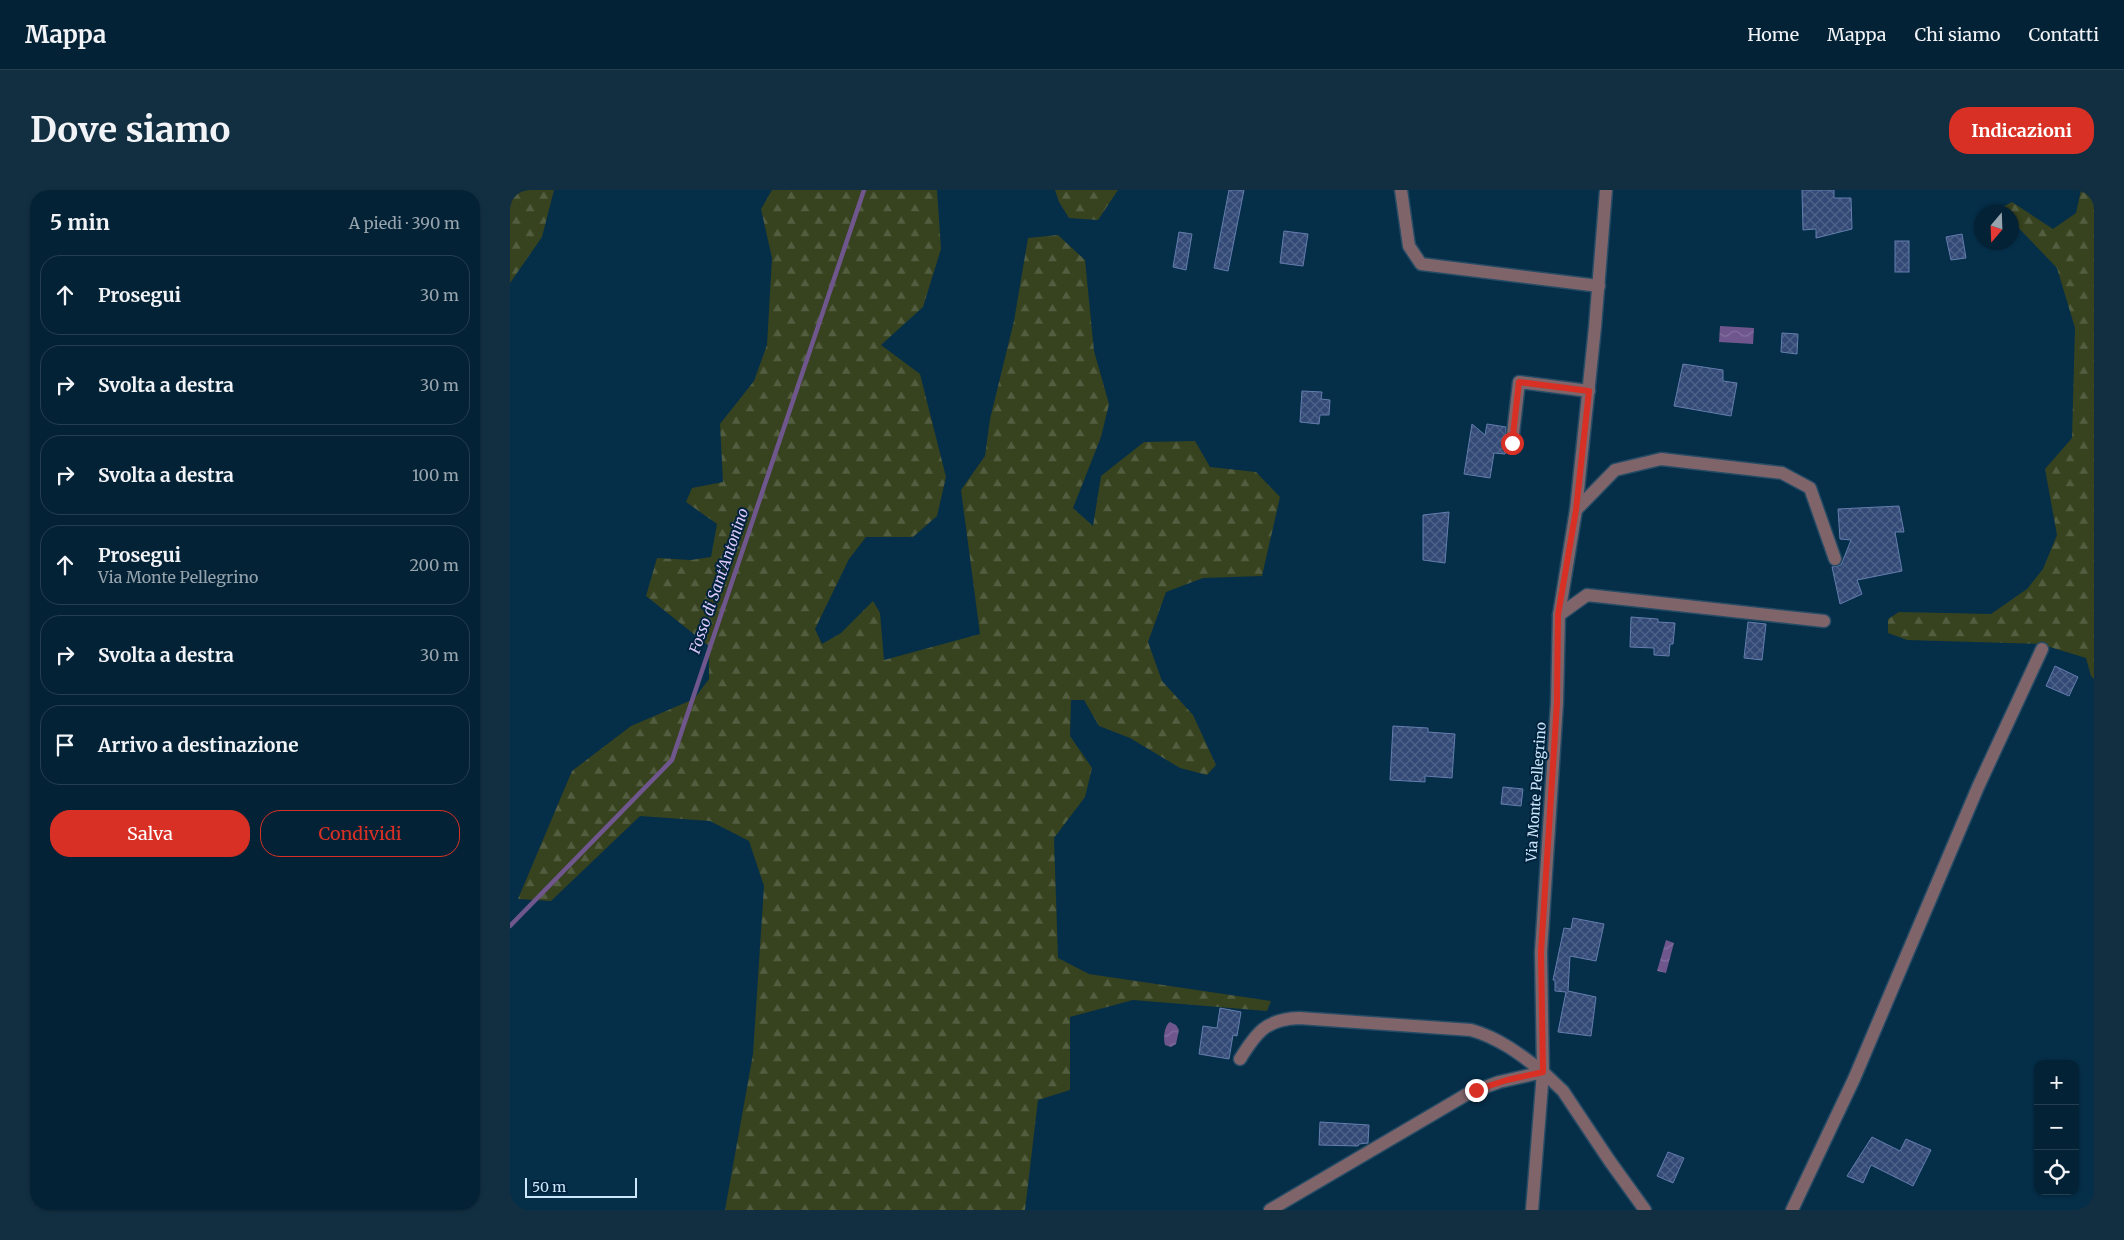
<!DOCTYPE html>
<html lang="it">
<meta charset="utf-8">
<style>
:root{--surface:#042236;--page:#122f42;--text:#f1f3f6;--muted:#97a4ad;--line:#253f51;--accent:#d93025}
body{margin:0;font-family:Merriweather,serif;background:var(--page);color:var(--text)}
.controls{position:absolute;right:15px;bottom:15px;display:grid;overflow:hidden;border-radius:10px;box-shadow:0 1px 4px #0004}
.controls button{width:45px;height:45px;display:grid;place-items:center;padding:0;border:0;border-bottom:1px solid var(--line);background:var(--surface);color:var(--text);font:25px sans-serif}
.compass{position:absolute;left:1464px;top:15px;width:45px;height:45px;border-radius:50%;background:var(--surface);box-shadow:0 1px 4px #0004;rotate:199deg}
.scale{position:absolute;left:15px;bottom:12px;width:112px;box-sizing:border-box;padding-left:5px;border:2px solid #cce6fc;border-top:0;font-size:14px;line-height:18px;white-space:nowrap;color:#cce6fc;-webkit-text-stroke:4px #00233d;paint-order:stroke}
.stop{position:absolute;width:15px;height:15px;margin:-11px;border:4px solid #d93025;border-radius:50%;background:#fff}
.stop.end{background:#d93025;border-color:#fff;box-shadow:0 1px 5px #0008}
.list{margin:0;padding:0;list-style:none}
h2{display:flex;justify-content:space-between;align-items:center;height:65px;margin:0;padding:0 20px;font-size:21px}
h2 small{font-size:16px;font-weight:400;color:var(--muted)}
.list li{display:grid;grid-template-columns:32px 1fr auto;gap:15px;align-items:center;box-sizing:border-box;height:80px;margin:0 10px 10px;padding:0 10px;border:1px solid var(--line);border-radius:20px}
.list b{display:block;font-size:19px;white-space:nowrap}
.list p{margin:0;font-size:16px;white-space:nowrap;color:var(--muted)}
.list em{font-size:16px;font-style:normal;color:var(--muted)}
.actions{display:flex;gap:10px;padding:15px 20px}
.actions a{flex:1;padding:11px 0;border:1px solid var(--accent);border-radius:20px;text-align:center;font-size:18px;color:var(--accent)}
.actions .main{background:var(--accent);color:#fff}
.icon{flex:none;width:28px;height:28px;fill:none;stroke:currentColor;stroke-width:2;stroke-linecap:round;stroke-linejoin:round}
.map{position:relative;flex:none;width:1584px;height:1020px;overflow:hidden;border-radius:20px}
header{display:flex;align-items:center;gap:30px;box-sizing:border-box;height:70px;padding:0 25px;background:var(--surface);border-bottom:1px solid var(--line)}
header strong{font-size:24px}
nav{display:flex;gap:28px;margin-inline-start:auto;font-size:18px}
.intro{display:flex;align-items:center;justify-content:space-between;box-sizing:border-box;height:120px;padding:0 30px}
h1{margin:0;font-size:35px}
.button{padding:12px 22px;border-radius:20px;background:var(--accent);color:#fff;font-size:18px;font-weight:700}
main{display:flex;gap:30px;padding:0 30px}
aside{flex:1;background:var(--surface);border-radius:20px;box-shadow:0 1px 4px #0004}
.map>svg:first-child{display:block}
.forest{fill:url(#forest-firs)}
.water{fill:url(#water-waves)}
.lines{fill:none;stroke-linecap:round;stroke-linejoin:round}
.stream{stroke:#6f578e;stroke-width:4.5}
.building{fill:url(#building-cross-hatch);stroke:#647dae}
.minor-casing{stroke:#254b65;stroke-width:15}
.minor{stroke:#7f646a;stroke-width:12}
.route{stroke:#d93025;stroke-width:6}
.labels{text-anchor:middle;stroke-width:4;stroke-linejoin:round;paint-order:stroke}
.street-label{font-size:14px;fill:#cce6fc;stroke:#00233d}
.water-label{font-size:15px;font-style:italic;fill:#ddc9fb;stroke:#00233d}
</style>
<header>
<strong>Mappa</strong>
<nav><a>Home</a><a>Mappa</a><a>Chi siamo</a><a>Contatti</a></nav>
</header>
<div class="intro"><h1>Dove siamo</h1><a class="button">Indicazioni</a></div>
<main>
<aside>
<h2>5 min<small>A piedi · 390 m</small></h2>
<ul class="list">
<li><svg class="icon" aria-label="ahead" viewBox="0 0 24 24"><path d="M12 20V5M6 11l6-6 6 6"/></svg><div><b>Prosegui</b></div><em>30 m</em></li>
<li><svg class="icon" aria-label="right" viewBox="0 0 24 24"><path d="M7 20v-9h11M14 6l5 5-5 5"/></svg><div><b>Svolta a destra</b></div><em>30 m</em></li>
<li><svg class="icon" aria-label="right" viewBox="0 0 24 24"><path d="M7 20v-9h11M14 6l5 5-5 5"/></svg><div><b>Svolta a destra</b></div><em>100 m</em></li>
<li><svg class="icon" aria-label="ahead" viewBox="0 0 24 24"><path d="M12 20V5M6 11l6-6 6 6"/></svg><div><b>Prosegui</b><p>Via Monte Pellegrino</p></div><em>200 m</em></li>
<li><svg class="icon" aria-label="right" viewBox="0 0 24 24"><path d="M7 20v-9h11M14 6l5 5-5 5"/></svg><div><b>Svolta a destra</b></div><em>30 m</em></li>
<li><svg class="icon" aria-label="arrive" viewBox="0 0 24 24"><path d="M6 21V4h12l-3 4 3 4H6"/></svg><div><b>Arrivo a destinazione</b></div></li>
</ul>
<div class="actions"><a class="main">Salva</a><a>Condividi</a></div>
</aside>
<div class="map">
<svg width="1584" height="1020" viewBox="0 0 1584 1020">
<defs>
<pattern id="forest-firs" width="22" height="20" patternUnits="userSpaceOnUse" patternTransform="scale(1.25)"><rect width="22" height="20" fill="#37421e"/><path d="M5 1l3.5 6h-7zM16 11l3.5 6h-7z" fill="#535d40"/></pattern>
<pattern id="water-waves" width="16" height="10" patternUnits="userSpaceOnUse" patternTransform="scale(1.25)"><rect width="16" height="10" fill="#6f578e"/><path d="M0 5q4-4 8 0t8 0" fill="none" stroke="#826f9f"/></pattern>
<pattern id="building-cross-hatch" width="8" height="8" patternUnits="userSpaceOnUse" patternTransform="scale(1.25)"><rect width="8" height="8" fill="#334a76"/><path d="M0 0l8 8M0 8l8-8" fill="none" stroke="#4f648a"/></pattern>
</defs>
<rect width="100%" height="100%" fill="#052e48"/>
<!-- forest -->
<g class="forest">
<polygon points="0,0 44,0 32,47 0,93"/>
<polygon points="262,0 427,0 431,59 413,117 371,155 410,184 436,287 427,326 403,347 356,347 339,369 305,439 312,454 331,443 363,411 370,423 374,470 470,444 451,300 475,266 480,229 504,131 518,48 548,45 575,70 584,161 599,214 591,247 563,318 583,336 591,286 634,252 685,251 700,277 746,282 770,307 752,386 693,388 656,402 638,452 652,491 683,525 706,575 697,585 670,578 620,548 589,536 574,510 561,510 560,546 582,578 575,607 544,648 548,768 579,784 761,811 757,821 623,810 560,827 560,900 528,910 515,1020 215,1020 243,864 254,696 239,651 200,631 130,626 41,711 8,709 62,581 121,536 184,509 199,489 199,456 136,406 147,368 181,370 201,367 207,334 176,312 182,298 213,292 210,234 244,191 257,155 262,68 251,19"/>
<polygon points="545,0 608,0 588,30 559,28 549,12"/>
<polygon points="1571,0 1584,0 1584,489 1581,486 1576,468 1530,454 1397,450 1378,443 1378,429 1389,422 1481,424 1517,399 1533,379 1547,345 1535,279 1562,248 1565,138 1547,78 1502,31 1502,22 1495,22 1491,18 1502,12 1543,39 1566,23"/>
</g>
<!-- water -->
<g class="water">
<polygon points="1210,136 1244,138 1243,154 1209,152"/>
<polygon points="1156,750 1164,753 1156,783 1147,781"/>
<path d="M 660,832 L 666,835 L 669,840 L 666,854 L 661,857 L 655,855 C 653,848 654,836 660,832 Z"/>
</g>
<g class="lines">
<!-- stream -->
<polyline class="stream" points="0,736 162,570 354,0"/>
</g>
<!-- building -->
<g class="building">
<polygon points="719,0 734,0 718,81 704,78"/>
<polygon points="1292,0 1324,0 1324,8 1341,8 1342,39 1306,48 1306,39 1293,40"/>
<polygon points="774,41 798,44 793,76 770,73"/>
<polygon points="669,42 682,44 676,80 663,77"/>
<polygon points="1452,44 1456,68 1441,70 1436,47"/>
<rect x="1385" y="51" width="14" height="31"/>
<polygon points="1272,143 1288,144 1287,164 1271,162"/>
<polygon points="1173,174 1213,180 1213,191 1227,193 1221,226 1164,216"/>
<polygon points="792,201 812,202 811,209 820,210 819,225 810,225 809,234 790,232"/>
<polygon points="962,234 975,245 977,234 996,237 995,264 984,263 980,288 954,284"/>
<polygon points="1389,316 1394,342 1385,342 1392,381 1347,390 1352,404 1330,414 1322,377 1331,375 1341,350 1330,349 1328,319"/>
<polygon points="939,322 935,373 913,370 913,325"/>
<polygon points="1121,427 1148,429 1148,432 1165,433 1163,454 1160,454 1159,466 1144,465 1144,458 1120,457"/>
<polygon points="1238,432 1256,434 1252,470 1234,468"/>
<polygon points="1545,476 1568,487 1559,506 1536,496"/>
<polygon points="883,536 918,538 918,542 945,544 942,588 915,586 915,592 880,590"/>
<polygon points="993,597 1013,599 1011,616 991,614"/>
<polygon points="1063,728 1094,734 1086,771 1060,766 1058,801 1086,807 1081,846 1048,842 1056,802 1045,801 1045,790 1043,790 1054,738 1061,739"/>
<polygon points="710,818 731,822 727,846 723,845 719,869 689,864 693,836 707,838"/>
<polygon points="810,932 859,935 858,953 849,954 848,956 809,955"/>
<polygon points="1362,947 1390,961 1396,949 1421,960 1403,996 1361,975 1353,993 1337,986"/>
<polygon points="1158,962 1174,968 1163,993 1147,986"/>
</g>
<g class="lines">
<!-- minor casing -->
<g class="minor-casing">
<g id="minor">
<polyline points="891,0 899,56 911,74 1089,96"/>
<polyline points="1002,253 1009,192 1079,201"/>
<polyline points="1066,320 1105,280 1151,269 1272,283 1300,298 1325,369"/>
<polyline points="1049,425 1066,320 1085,137 1096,0"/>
<path d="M 730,869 C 746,843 756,829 789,828 L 961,840 C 989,848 1010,864 1033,882"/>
<polyline points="760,1020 959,903 989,892 1033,882"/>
<polyline points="1022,1020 1033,882"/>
<polyline points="1135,1020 1099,970 1053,901 1033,882 1031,762 1047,513 1049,425 1077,405 1314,431"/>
<polyline points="1282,1020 1344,889 1468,597 1532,459"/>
</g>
</g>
<!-- minor -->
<use href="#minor" class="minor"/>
</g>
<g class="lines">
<!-- route -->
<polyline class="route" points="966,900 997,890 1033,882 1031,762 1047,513 1048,425 1066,320 1079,201 1009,192 1002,253"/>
</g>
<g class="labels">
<!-- street labels -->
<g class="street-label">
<text transform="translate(1026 602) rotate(-86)" y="5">Via Monte Pellegrino</text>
</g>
<!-- water labels -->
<g class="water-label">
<text transform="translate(209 391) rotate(-71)" y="5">Fosso di Sant'Antonino</text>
</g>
</g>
</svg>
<div class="controls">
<button>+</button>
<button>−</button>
<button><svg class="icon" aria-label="locate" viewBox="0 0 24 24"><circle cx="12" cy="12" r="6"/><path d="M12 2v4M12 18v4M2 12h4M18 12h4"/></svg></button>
</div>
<svg class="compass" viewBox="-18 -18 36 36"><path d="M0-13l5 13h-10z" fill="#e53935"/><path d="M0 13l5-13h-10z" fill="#97a4ad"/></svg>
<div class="scale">50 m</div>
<div class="stop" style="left:1002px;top:253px"></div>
<div class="stop end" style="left:966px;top:900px"></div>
</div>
</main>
